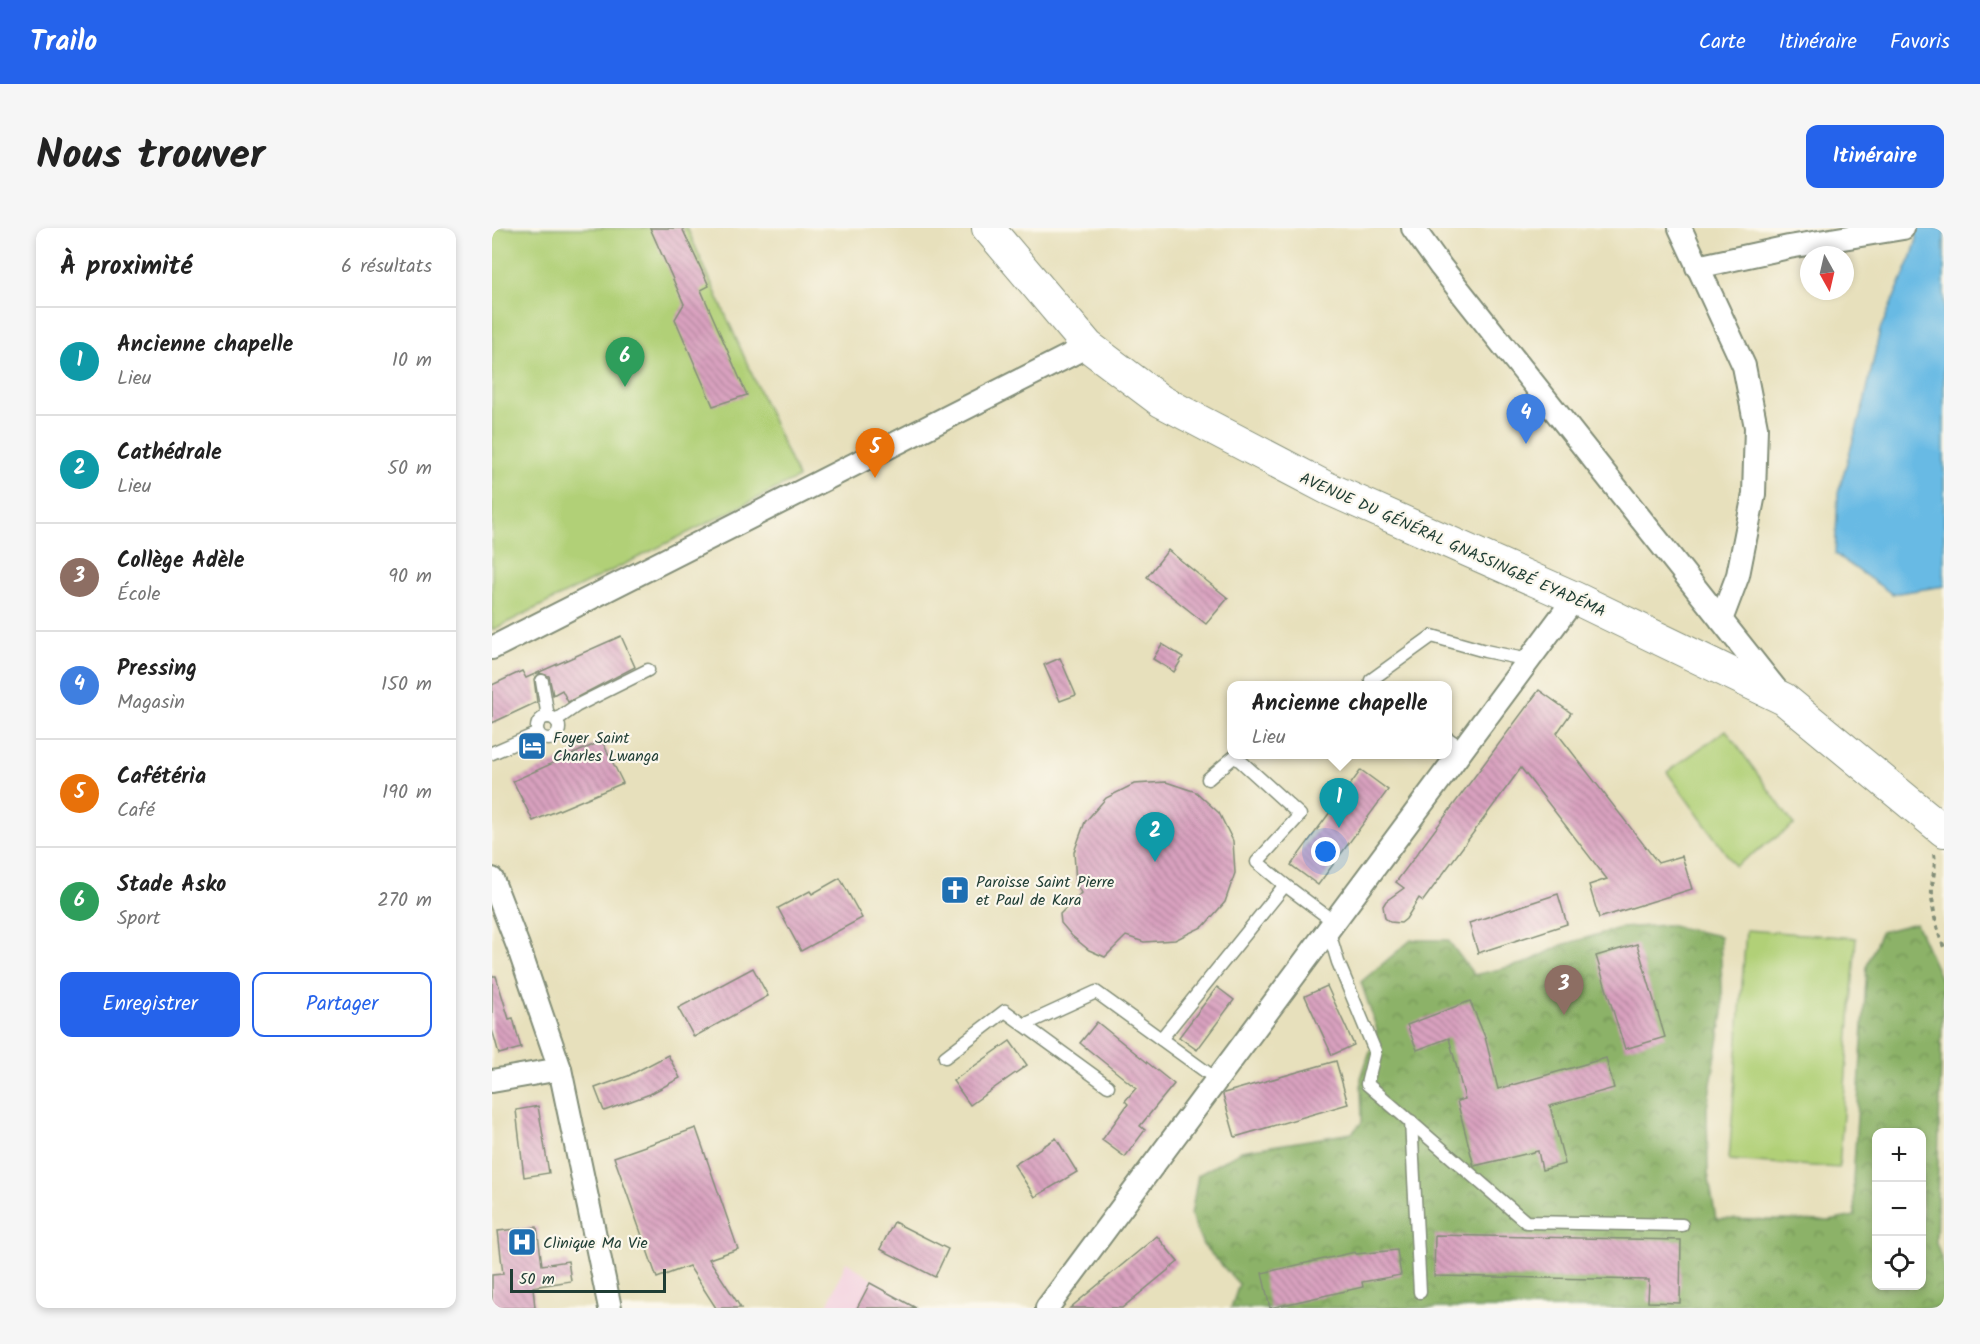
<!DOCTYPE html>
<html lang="fr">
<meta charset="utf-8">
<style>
:root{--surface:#fff;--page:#f6f6f6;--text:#222;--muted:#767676;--line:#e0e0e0;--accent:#2563eb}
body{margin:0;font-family:Kalam,sans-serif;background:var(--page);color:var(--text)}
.controls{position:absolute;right:18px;bottom:18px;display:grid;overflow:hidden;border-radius:12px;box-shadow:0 3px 9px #0003}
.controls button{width:54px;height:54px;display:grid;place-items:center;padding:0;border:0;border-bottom:2px solid var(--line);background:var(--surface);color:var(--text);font:30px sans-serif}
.compass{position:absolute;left:1308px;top:18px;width:54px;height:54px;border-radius:50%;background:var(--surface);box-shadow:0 3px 9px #0003;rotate:172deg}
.scale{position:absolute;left:18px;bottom:15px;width:156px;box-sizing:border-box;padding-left:6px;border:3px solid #1f3d34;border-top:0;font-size:16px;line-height:21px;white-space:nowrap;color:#1f3d34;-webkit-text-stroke:4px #fbf7ec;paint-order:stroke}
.you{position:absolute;left:834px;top:624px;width:21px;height:21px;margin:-15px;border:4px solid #fff;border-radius:50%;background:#1a73e8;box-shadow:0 0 0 9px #1a73e833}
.badge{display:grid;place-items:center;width:39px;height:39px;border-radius:50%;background:var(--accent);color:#fff;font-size:20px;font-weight:700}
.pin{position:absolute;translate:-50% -50px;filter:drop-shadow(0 2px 3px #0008)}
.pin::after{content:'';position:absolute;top:32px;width:21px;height:18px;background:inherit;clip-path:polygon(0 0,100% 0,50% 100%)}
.popup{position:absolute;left:735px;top:453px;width:225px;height:78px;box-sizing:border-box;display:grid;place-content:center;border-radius:12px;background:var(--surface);filter:drop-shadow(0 2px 4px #0005);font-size:20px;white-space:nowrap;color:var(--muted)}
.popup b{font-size:22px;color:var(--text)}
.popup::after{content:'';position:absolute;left:50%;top:100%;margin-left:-12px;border:12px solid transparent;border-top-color:var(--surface)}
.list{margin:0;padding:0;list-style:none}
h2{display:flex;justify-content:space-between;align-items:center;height:78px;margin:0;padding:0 24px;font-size:26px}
h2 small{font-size:20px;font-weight:400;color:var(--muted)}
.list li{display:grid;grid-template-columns:39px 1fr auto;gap:18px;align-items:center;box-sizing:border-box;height:108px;padding:0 24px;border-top:2px solid var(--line)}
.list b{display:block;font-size:22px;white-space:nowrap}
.list p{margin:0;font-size:20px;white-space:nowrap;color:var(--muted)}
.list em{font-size:20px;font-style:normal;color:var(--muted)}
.actions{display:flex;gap:12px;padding:18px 24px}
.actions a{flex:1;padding:14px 0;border:2px solid var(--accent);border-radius:12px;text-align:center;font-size:21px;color:var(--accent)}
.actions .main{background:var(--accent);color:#fff}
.icon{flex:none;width:33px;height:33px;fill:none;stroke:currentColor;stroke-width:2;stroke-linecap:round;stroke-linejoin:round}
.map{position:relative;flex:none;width:1452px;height:1080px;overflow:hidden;border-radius:12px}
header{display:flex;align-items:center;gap:36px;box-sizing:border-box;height:84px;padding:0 30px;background:var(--accent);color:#fff}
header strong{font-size:28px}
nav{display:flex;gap:33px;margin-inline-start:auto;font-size:21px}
.intro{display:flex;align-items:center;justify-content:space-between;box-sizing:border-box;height:144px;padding:0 36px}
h1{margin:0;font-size:42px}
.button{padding:15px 27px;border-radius:12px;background:var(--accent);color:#fff;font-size:21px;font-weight:700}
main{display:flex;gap:36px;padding:0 36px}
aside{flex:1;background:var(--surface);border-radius:12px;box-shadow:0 3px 9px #0003}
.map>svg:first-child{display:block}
.built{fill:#f3cfdf}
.forest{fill:url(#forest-crowns);stroke:#56784e;stroke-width:1.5;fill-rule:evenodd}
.pitch{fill:#b1d077;stroke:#688656;stroke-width:1.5}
.water{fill:#68bae4;stroke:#447c8c;stroke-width:1.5}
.building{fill:url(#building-back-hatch)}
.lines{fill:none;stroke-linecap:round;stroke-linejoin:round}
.service-casing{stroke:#838e78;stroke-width:15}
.minor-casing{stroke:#838e78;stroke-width:26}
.secondary-casing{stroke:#838e78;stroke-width:34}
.path{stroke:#838e78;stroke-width:4;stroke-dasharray:4.5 4.5;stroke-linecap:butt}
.service{stroke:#fff;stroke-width:12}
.minor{stroke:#fff;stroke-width:22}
.secondary{stroke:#fff;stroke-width:32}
.labels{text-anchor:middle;stroke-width:4.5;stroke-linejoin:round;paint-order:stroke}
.street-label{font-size:16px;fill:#1f3d34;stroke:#fbf7ec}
.poi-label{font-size:16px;fill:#1f3d34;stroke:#fbf7ec;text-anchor:start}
</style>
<header>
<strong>Trailo</strong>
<nav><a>Carte</a><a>Itinéraire</a><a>Favoris</a></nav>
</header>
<div class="intro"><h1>Nous trouver</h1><a class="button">Itinéraire</a></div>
<main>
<aside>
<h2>À proximité<small>6 résultats</small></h2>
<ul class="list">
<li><span class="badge" style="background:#0f9aa8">1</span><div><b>Ancienne chapelle</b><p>Lieu</p></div><em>10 m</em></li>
<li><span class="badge" style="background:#0f9aa8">2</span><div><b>Cathédrale</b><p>Lieu</p></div><em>50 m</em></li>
<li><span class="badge" style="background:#8d6e63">3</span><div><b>Collège Adèle</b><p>École</p></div><em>90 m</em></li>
<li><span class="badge" style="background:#3f7fe0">4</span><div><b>Pressing</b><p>Magasin</p></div><em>150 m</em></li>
<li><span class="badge" style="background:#e8710a">5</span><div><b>Cafétéria</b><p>Café</p></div><em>190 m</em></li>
<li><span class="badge" style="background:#2e9e5b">6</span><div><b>Stade Asko</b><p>Sport</p></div><em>270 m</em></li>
</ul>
<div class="actions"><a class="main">Enregistrer</a><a>Partager</a></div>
</aside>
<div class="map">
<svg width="1452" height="1080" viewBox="0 0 1452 1080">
<defs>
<pattern id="forest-crowns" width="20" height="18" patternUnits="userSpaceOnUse" patternTransform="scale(1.5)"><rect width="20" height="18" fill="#8cb268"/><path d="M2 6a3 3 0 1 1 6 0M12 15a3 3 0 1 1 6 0" fill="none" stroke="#729256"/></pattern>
<pattern id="building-back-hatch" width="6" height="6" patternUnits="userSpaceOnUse" patternTransform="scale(1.5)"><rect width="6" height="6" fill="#d9a1bf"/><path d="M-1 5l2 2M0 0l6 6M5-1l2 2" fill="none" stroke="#af849c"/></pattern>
</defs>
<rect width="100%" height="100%" fill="#fbf7ec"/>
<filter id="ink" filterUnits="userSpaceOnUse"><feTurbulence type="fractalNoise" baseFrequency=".0167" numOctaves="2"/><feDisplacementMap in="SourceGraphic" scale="12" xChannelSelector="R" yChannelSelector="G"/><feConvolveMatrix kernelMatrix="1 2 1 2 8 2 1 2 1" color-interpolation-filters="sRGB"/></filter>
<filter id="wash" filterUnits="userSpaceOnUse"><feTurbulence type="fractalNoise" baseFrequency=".008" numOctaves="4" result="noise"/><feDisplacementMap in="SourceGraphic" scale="24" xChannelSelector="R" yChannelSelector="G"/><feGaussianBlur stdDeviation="1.35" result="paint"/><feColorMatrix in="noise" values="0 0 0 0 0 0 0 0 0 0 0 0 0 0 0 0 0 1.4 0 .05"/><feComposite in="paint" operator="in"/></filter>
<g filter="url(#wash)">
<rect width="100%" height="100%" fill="#e7e0bc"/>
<!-- built -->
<polygon class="built" points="354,1034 429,1080 334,1080"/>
<!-- forest -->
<path class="forest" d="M 1424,695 L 1451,756 L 1444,1014 L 1452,1040 L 1452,1080 L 739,1080 L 747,1056 L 711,1017 L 699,987 L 706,947 L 749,923 L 860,905 L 870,894 L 869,850 L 885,802 L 869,754 L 919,712 L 956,712 L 982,747 L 1034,735 L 1070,717 L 1128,700 L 1175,697 L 1228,708 L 1231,785 L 1215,880 L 1216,945 L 1224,991 L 1337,993 L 1363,988 L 1361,952 L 1375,737 L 1389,704 ZM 1384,904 L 1430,904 L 1430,1058 L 1384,1058 Z"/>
<!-- pitch -->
<g class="pitch">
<polygon points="0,0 195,0 306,250 0,402"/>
<polygon points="1234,502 1302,597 1243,638 1175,544"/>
<polygon points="1254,702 1364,710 1347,940 1237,932"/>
</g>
<!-- water -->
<polygon class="water" points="1423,0 1452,0 1452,358 1400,366 1343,326 1346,265 1373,171 1388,102 1420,28 1425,11"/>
<g id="blocks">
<!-- building -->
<g class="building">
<polygon points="158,0 190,0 217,58 209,62 255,167 221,178 183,91 192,76"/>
<polygon points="676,322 736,370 714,396 655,349"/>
<polygon points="129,408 143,439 76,474 70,462 61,467 57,448 48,445 42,451 45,474 0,495 0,457 30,443 34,450"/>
<polygon points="670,416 691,429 682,444 661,431"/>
<polygon points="568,430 584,467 568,473 552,437"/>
<polygon points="1047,462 1079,485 1065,505 1166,635 1190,628 1200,661 1107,690 1097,657 1115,651 1029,540 931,673 927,670 914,691 909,695 898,694 893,690 891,678 894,673 912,660 904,654"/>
<polygon points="110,513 131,555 41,593 21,553"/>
<polygon points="869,542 896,562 826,657 799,637"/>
<polygon points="674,554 704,564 727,585 741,613 743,645 733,674 712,698 683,712 652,714 634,708 613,729 597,722 580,708 569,695 568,686 589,665 584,655 582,624 593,594 614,570 642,556"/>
<polygon points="348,650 370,690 309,723 286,680 318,663 320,666"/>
<polygon points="1066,666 1075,696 986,725 977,695"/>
<polygon points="1145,716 1173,809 1133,821 1104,728"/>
<polygon points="261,740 276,768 202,809 186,780"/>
<polygon points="0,748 4,748 17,791 21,790 29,820 7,826 0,801"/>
<polygon points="835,758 862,817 840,827 813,768"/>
<polygon points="725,759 742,772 705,822 687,809"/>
<polygon points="978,773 993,809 1006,861 1114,830 1122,860 1058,878 1073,936 1050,942 1046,923 982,938 965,873 973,871 957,810 925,822 915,797"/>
<polygon points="605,794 682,856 648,898 653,902 633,929 610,912 636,876 633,873 644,860 588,815"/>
<polygon points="518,813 535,837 478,877 461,853"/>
<polygon points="176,827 188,850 158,866 112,883 103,860 136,848"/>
<polygon points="844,833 856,876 743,909 731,867 732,865"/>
<polygon points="46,878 57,945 32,949 24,882"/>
<polygon points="204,900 246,1021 217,1031 249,1080 224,1080 197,1038 165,1050 122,929"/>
<polygon points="564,910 585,944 543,969 522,937"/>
<polygon points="402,994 456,1021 443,1049 388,1021"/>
<polygon points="45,999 50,1037 76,1033 79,1053 41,1059 43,1080 0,1080 0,1047 11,1046 6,1003"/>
<polygon points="943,1007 1189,1012 1188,1075 1156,1074 1157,1052 942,1048"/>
<polygon points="665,1008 686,1034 630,1080 578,1080"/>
<polygon points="905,1022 909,1047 870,1054 871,1059 778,1080 770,1045 863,1024 864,1026"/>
<polygon points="378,1055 424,1080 365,1080"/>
</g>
</g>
</g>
<g filter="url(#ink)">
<use href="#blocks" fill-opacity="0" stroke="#838e78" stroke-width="1.5"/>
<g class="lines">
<!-- service casing -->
<g class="service-casing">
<g id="service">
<polyline points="879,452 940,408 993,423 1037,432"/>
<polyline points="50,453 56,489"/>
<circle cx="56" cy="500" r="11"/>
<polyline points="64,492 84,478 156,442"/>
<polyline points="955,510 970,520"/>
<polyline points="0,525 46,505"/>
<polyline points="716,551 743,528 808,587 765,634 793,657"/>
<polyline points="836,701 846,734 883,823 875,856 1034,994 1190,997"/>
<polyline points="532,797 604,764 724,851"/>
<polyline points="669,811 793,657 841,693"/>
<polyline points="453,829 513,783 616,858"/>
<polyline points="919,893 928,1064"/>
</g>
</g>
<!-- minor casing -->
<g class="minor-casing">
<g id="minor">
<polyline points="921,0 949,39 1287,465"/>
<polyline points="1188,0 1252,138 1264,199 1262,266 1246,347 1229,392"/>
<polyline points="1205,39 1297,19 1411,0"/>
<polyline points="0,420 596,118"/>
<polyline points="0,651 26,718 68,841 118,1080"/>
<polyline points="0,853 68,841"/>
<polyline points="555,1080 1083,370"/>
</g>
</g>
<!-- secondary casing -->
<g class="secondary-casing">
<polyline id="secondary" points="496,0 596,118 669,173 835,260 1083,370 1292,471 1452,603"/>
</g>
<!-- path -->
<path class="path" d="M 1442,626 C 1444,637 1441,648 1440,659 C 1439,676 1445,704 1452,719"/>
<!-- service -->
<use href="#service" class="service"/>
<!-- minor -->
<use href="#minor" class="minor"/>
<!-- secondary -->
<use href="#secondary" class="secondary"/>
</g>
</g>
<!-- icons -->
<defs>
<g id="hotel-square" transform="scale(1.5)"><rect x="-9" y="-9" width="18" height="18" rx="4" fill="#1f6fb2" stroke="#fbf7ec"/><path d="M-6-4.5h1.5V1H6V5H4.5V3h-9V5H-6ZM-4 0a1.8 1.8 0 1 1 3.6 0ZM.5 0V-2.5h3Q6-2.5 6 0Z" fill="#fff"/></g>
<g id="church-square" transform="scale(1.5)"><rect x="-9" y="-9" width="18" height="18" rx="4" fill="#1f6fb2" stroke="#fbf7ec"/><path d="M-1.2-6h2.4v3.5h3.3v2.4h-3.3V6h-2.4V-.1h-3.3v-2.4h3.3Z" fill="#fff"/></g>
<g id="hospital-square" transform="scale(1.5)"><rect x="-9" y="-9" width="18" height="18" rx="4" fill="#1f6fb2" stroke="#fbf7ec"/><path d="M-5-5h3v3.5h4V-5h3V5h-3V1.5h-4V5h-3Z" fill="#fff"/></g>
</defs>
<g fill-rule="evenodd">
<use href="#hotel-square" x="40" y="518"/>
<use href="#church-square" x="463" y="662"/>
<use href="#hospital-square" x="30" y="1014"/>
</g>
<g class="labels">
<!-- street labels -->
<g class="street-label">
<text transform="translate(961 316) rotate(24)" y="6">AVENUE DU GÉNÉRAL GNASSINGBÉ EYADÉMA</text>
</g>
<!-- poi labels -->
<g class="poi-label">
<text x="61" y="515">Foyer Saint<tspan x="61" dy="18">Charles Lwanga</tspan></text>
<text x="484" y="659">Paroisse Saint Pierre<tspan x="484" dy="18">et Paul de Kara</tspan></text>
<text x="51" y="1020">Clinique Ma Vie</text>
</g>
</g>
</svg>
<div class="controls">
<button>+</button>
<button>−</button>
<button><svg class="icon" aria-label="locate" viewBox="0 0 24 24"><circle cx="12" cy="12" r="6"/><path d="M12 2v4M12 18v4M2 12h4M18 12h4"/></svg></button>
</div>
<svg class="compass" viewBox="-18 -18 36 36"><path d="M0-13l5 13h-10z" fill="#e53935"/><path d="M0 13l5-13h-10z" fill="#767676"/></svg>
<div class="scale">50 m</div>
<div class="you"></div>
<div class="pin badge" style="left:847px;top:600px;background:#0f9aa8">1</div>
<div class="popup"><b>Ancienne chapelle</b>Lieu</div>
<div class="pin badge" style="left:663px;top:634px;background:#0f9aa8">2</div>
<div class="pin badge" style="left:1072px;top:787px;background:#8d6e63">3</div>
<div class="pin badge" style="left:1034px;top:216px;background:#3f7fe0">4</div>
<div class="pin badge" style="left:383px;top:250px;background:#e8710a">5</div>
<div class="pin badge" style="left:133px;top:159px;background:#2e9e5b">6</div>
</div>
</main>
